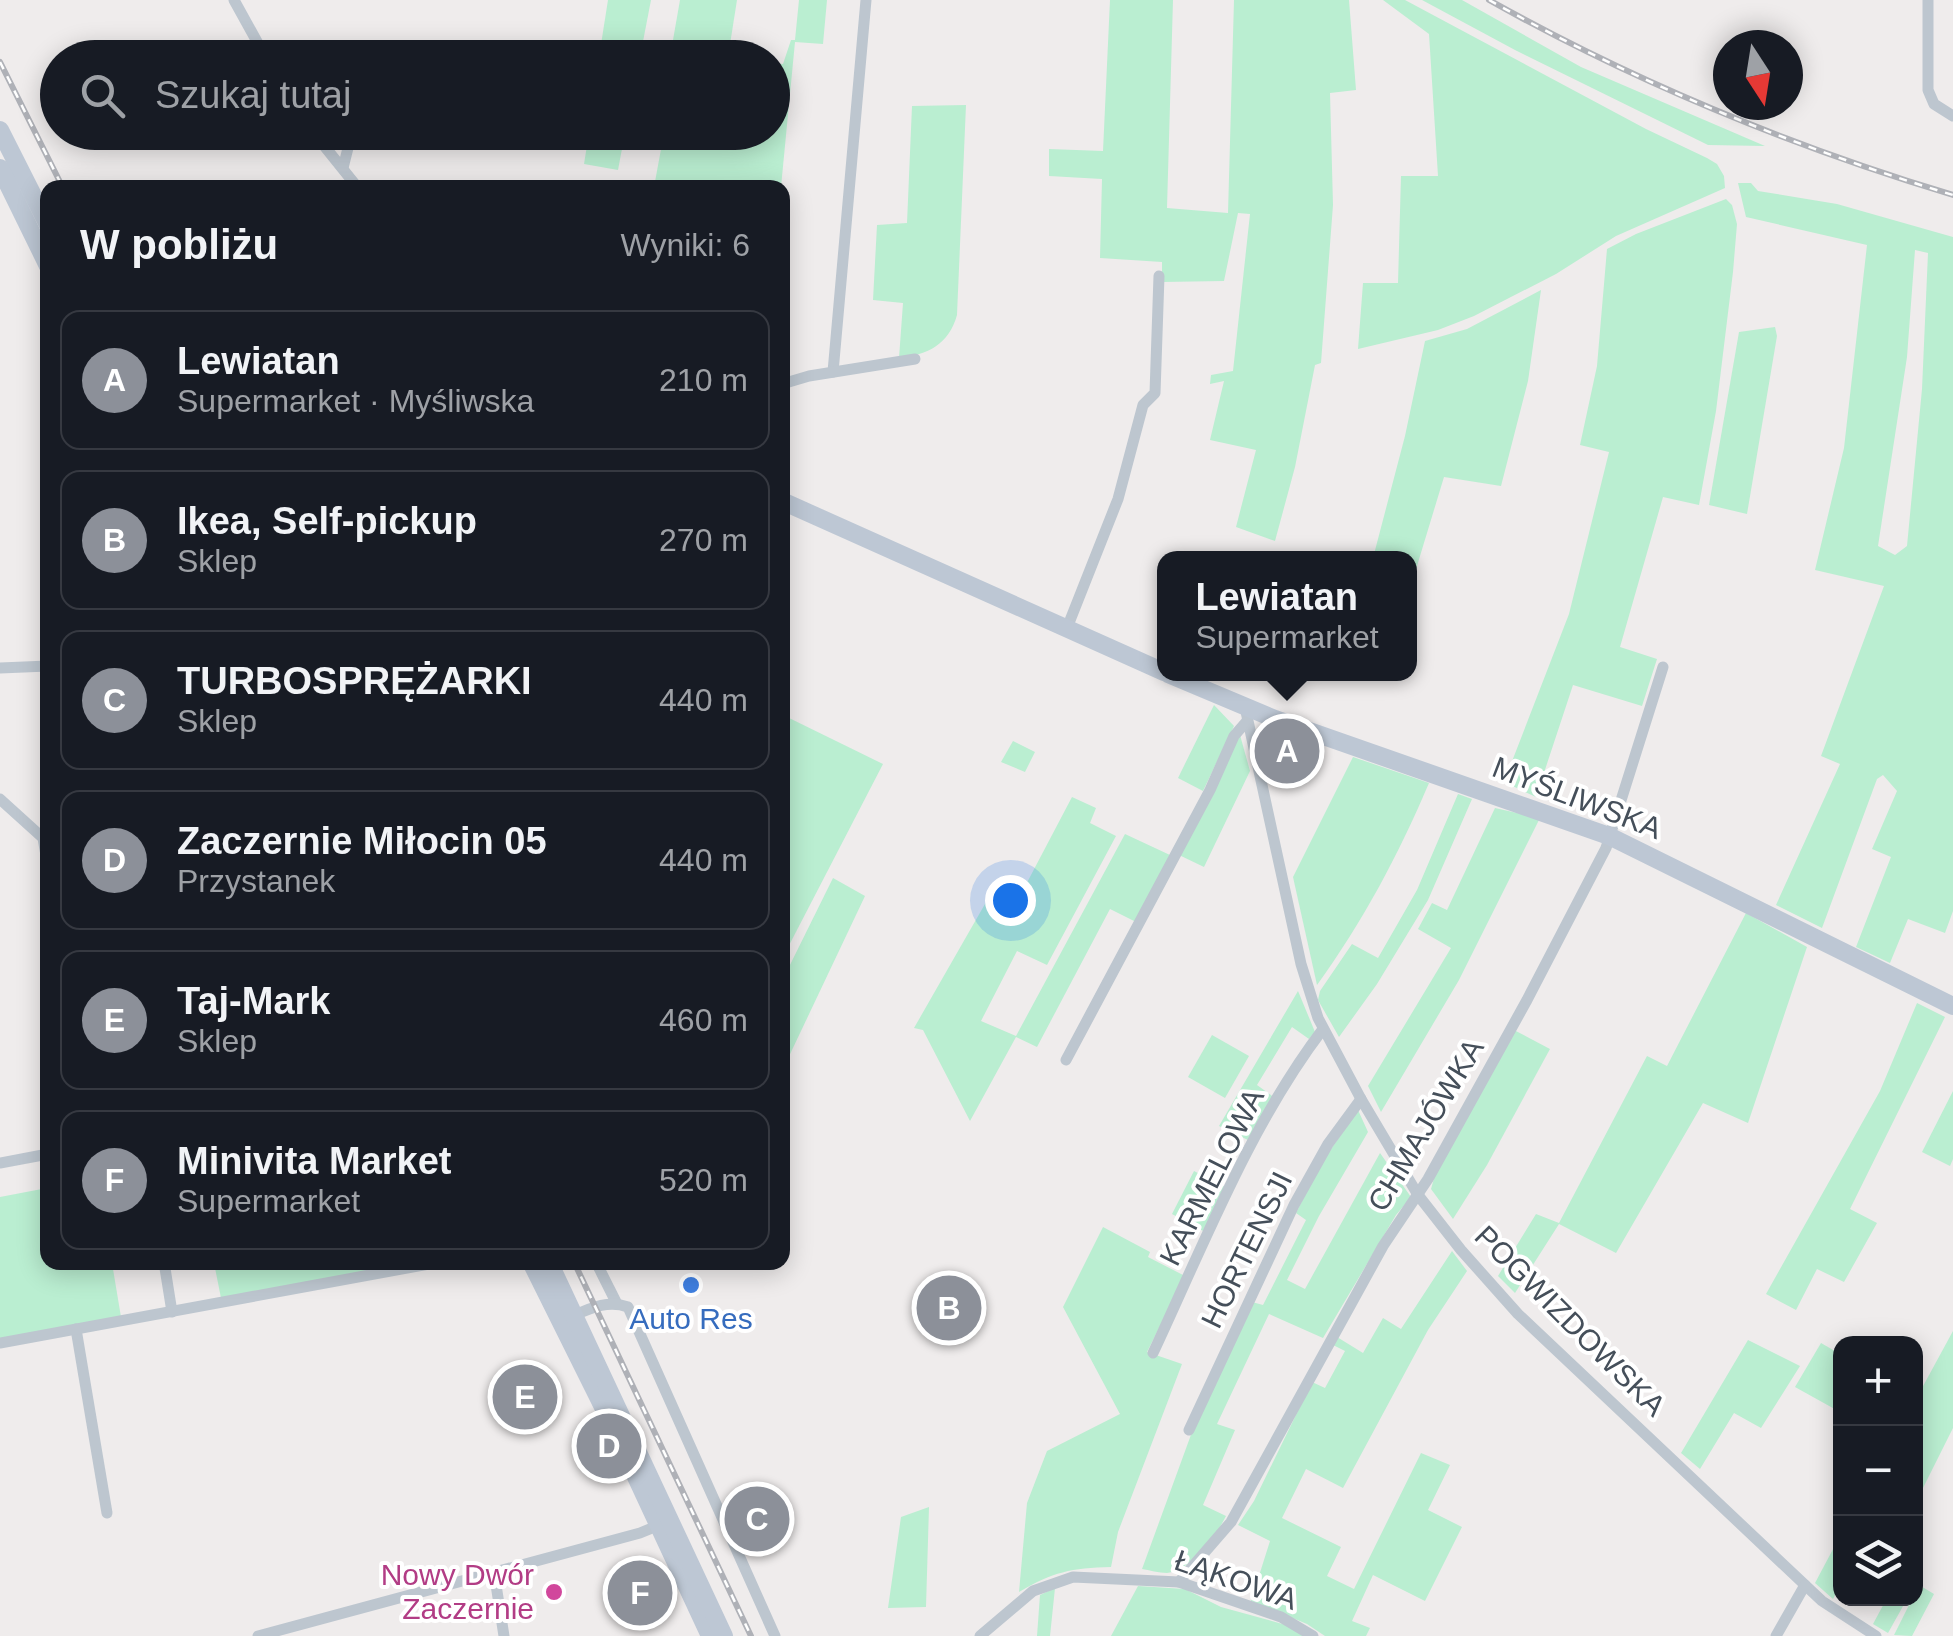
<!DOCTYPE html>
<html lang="pl">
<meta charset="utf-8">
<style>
:root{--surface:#171b24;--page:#242831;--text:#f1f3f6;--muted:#9ea1a6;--line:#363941;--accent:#8c9099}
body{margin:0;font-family:Arial,sans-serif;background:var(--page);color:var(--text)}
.controls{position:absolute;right:30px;bottom:30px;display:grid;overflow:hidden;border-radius:20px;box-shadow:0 5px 25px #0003}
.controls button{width:90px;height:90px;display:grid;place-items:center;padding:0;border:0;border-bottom:2px solid var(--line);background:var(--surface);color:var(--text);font:50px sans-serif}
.compass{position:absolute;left:1713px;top:30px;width:90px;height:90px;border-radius:50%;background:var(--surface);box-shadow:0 5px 25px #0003;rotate:168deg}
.you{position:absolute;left:1010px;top:900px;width:35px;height:35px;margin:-25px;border:8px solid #fff;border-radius:50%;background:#1a73e8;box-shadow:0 0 0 15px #1a73e833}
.badge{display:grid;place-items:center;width:65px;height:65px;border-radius:50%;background:var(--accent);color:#fff;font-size:32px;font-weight:700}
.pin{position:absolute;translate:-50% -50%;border:5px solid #fff;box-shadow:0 2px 10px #0006}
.popup{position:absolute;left:1157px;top:551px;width:260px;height:130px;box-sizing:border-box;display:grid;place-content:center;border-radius:20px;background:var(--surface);filter:drop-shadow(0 2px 8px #0005);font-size:32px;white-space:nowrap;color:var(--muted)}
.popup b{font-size:38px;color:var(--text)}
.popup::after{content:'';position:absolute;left:50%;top:100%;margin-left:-20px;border:20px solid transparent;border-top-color:var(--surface)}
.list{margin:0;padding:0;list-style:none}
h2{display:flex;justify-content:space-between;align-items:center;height:130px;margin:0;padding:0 40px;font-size:42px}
h2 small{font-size:32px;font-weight:400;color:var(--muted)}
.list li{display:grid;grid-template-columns:65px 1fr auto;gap:30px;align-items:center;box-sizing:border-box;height:140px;margin:0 20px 20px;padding:0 20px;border:2px solid var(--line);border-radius:20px}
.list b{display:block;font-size:38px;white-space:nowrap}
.list p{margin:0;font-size:32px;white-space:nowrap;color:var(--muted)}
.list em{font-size:32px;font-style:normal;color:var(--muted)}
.icon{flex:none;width:55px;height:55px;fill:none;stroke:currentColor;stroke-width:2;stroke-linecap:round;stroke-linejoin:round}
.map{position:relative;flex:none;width:1953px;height:1636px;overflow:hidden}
.search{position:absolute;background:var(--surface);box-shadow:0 5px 25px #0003;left:40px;top:40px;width:750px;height:110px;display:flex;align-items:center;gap:25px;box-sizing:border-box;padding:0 35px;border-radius:55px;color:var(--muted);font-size:38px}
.panel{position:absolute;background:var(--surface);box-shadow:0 5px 25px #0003;left:40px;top:180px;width:750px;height:1090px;border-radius:20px}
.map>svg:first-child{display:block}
.green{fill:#baeed1;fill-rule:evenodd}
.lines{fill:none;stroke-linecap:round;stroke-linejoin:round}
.street{stroke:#bdc6cf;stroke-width:11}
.secondary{stroke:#bdc7d4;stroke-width:18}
.rail-casing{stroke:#afb1b7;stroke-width:6}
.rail{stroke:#fff;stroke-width:2.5;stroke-dasharray:8;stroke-linecap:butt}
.shop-dot{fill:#3f7fe0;stroke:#fff;stroke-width:4}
.hotel-dot{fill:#d1479c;stroke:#fff;stroke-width:4}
.labels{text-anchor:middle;stroke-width:8;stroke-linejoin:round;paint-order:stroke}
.street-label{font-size:30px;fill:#454f5a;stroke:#fff}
.shop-label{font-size:30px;fill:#366cbe;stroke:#fff}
.hotel-label{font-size:30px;fill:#b23c85;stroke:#fff;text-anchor:end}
</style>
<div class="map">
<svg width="1953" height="1636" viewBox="0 0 1953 1636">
<rect width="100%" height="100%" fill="#efecec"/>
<!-- green -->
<g class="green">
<polygon points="608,0 651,0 640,57 599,57"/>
<polygon points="680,0 737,0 728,57 670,57"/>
<polygon points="799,0 827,0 823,44 795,42 781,187 654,187 664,133 772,132 773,63 783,64 791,40 795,40"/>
<polygon points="1110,0 1173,0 1167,208 1228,213 1234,0 1349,0 1356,90 1330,93 1333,205 1321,363 1315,365 1295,467 1275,541 1236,527 1256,450 1210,440 1224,381 1210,384 1211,375 1233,371 1250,214 1238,213 1224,281 1162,282 1162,262 1100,258 1102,179 1049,176 1049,149 1103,151"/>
<polygon points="1383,0 1405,0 1646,129 1707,158 1717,164 1724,176 1725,188 1616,236 1556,274 1474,316 1438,330 1358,349 1363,283 1398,283 1401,176 1438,176 1429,34"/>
<polygon points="1422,0 1462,0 1581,67 1765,146 1708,145 1515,50"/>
<path d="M 966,105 L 957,315 C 949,344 928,355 899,358 L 903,303 L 873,300 L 877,225 L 907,223 L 912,106 Z"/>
<polygon points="589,133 625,133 618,170 584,164"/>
<path d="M 1738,183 L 1751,183 L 1758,191 L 1837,204 L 1953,237 L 1953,911 L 1945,933 L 1908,919 L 1890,963 L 1856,947 L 1891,857 L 1872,849 L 1897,791 L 1883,775 L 1877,779 L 1822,928 L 1776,905 L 1840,764 L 1821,756 L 1884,586 L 1815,570 L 1844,448 L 1867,245 L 1746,217 ZM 1915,250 L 1928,253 L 1922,389 L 1907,546 L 1895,555 L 1878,546 L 1907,357 Z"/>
<polygon points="1726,199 1732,205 1737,224 1733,272 1716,411 1699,505 1663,497 1620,647 1657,659 1642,706 1573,685 1536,797 1504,782 1569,614 1609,452 1580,445 1597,366 1607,249 1636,234"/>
<polygon points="1541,290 1528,381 1501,486 1444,477 1410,589 1410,558 1373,558 1405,436 1425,341 1467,329"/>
<polygon points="1775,327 1777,336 1747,514 1709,505 1739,332"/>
<polygon points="1214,705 1234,726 1203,791 1178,778"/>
<polygon points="783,715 883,764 783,957 782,715"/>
<polygon points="1240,735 1250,771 1204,867 1179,855"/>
<polygon points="1013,741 1035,752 1025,772 1001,762"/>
<path d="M 1353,757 L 1429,783 C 1398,856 1363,921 1317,985 L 1293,877 Z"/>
<polygon points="1458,794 1472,799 1428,900 1377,984 1339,1037 1318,1000 1320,991 1352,944 1378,958 1417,890"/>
<polygon points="1072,797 1096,808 1090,823 1116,836 1047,965 1017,951 981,1021 1016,1036 1125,834 1170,855 1136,922 1110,909 1037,1047 1016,1037 970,1121 923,1030 914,1028 997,883 1021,894"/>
<polygon points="1495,808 1540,818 1459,980 1381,1112 1368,1086 1451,948 1418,929 1432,903 1447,910"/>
<polygon points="833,878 865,896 783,1069 783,979"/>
<polygon points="1746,913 1807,947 1748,1123 1703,1103 1616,1253 1559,1224 1515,1293 1498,1276 1536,1214 1559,1223 1647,1056 1667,1066"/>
<polygon points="1298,991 1315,1032 1309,1039 1292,1027 1257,1085 1275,1098 1250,1141 1219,1126"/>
<polygon points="1917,1003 1945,1017 1850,1209 1877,1223 1844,1282 1817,1269 1796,1310 1766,1294 1880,1091"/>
<polygon points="1514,1030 1550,1049 1487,1165 1453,1219 1431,1189 1437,1168"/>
<polygon points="1212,1035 1249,1056 1225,1098 1188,1077"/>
<polygon points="1953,1091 1953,1159 1950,1166 1922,1152"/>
<path d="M 1358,1110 L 1368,1132 L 1319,1216 L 1287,1280 L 1305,1289 L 1380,1153 L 1411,1197 L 1396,1215 L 1323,1338 L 1269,1314 L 1217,1424 L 1235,1430 L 1203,1505 L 1226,1516 C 1216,1536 1192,1570 1167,1573 C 1159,1573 1149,1570 1142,1569 L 1192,1432 L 1252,1302 L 1263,1305 L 1306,1220 L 1296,1213 L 1320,1165 Z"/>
<polygon points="1194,1171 1227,1188 1205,1232 1172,1214"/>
<polygon points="47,1188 48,1262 112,1263 121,1317 0,1339 0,1197"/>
<path d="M 1103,1227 L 1150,1252 L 1148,1257 L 1185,1276 L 1147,1352 L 1182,1364 L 1118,1532 L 1111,1567 C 1071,1568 1053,1572 1019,1592 L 1027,1503 L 1047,1451 L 1120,1414 L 1063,1307 Z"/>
<polygon points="1452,1251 1467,1271 1428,1330 1343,1488 1306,1469 1282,1518 1341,1547 1327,1576 1354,1589 1421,1453 1450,1465 1428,1510 1462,1527 1425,1601 1373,1575 1352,1621 1370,1628 1366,1636 1325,1636 1307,1624 1251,1601 1270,1541 1238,1525 1254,1501 1312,1382 1325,1388 1345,1351 1333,1345 1337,1337 1363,1353 1383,1318 1401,1329"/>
<polygon points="214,1263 423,1263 221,1298"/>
<polygon points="1953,1331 1953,1428 1920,1494 1916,1496 1916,1399"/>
<polygon points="1748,1340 1800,1366 1761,1428 1734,1413 1700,1469 1681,1453"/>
<polygon points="1821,1343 1840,1354 1840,1412 1795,1387"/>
<polygon points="929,1507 926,1607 888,1608 901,1517"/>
<polygon points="1840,1536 1840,1586 1833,1599 1815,1583"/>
<polygon points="1919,1585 1934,1594 1912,1636 1894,1635 1912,1599 1916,1598"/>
<polygon points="1138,1586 1185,1589 1221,1607 1286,1625 1304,1636 1111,1636"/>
<polygon points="1055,1588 1050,1636 1037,1636 1040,1595"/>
<polygon points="1887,1598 1907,1599 1888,1633 1873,1624"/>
</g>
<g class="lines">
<!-- street -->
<g class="street">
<polyline points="234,0 266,58"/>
<polyline points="1928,0 1928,90 1934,104 1953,116"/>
<polyline points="313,132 358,188"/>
<polyline points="343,168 352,132"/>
<polyline points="833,372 866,0"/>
<polyline points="782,384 809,376 915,359"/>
<polyline points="1067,628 1118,499 1143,405 1155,393 1159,276"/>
<polyline points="0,668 48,666"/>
<polyline points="1245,707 1301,964 1318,1018 1361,1099 1418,1195 1461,1250 1518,1314 1822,1601 1876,1636"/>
<polyline points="1256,745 1275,719"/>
<polyline points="0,799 43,838 48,867"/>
<polyline points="1066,1060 1210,790 1234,736 1247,721"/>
<polyline points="0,1163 48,1154"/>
<polyline points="164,1262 172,1312"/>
<polyline points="596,1262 616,1302"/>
<path d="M 575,1315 C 593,1307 609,1300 628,1307 L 775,1636"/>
<polyline points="76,1329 107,1513"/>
<polyline points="0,1343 440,1262"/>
<path d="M 1153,1353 C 1204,1244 1250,1125 1323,1029"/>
<polyline points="1189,1430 1294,1205 1328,1144 1361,1099"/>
<polyline points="494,1572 504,1636"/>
<polyline points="1179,1582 1231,1522 1383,1246 1428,1179 1527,1000 1606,848 1663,667"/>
<polyline points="258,1636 640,1533 662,1524"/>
<polyline points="980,1636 1033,1591 1073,1577 1179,1582 1281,1617 1313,1636"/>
<polyline points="1776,1636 1805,1585"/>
</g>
<!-- secondary -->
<g class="secondary">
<polyline points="0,130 48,225"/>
<polyline points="0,168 48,266"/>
<polyline points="782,501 1164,672"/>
<polyline points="1168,674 1275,719 1609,836 1953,1006"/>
<polyline points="531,1262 610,1421 710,1636"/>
<polyline points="549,1262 724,1636"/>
</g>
<!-- rail casing -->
<g class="rail-casing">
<g id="rail">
<path d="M 1489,0 C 1637,83 1791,146 1953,195"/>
<polyline points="0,62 63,188"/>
<polyline points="574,1262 751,1636"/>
</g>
</g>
<!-- rail -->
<use href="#rail" class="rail"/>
</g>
<!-- markers -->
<circle class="shop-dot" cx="691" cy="1285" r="10"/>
<circle class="hotel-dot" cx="554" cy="1592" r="10"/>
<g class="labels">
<!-- street labels -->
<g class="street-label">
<text transform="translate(1577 798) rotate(21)" y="10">MYŚLIWSKA</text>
<text transform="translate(1426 1125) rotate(-59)" y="10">CHMAJÓWKA</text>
<text transform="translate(1212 1177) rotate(-63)" y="10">KARMELOWA</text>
<text transform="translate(1247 1250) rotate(-64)" y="10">HORTENSJI</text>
<text transform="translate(1570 1321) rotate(45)" y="10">POGWIZDOWSKA</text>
<text transform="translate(1236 1580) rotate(19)" y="10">ŁĄKOWA</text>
</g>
<!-- shop labels -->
<g class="shop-label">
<text x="691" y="1329">Auto Res</text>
</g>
<!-- hotel labels -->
<g class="hotel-label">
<text x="534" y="1585">Nowy Dwór<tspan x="534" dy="34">Zaczernie</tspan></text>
</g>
</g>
</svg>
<div class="controls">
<button>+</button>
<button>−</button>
<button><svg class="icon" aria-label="layers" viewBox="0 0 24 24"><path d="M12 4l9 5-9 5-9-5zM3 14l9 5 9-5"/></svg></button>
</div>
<svg class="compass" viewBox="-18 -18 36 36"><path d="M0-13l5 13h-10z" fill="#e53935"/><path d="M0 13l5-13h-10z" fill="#9ea1a6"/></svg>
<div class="you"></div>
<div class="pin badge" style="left:1287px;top:751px">A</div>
<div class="popup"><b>Lewiatan</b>Supermarket</div>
<div class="pin badge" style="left:949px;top:1308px">B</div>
<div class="pin badge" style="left:757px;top:1519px">C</div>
<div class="pin badge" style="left:609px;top:1446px">D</div>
<div class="pin badge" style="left:525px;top:1397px">E</div>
<div class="pin badge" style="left:640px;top:1593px">F</div>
<div class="search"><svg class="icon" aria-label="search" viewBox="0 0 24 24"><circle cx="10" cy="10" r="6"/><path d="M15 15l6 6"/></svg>Szukaj tutaj</div>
<section class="panel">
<h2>W pobliżu<small>Wyniki: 6</small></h2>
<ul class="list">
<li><span class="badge">A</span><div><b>Lewiatan</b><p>Supermarket · Myśliwska</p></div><em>210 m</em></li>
<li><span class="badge">B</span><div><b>Ikea, Self-pickup</b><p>Sklep</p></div><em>270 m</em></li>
<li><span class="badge">C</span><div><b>TURBOSPRĘŻARKI</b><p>Sklep</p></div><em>440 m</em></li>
<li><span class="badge">D</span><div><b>Zaczernie Miłocin 05</b><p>Przystanek</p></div><em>440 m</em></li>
<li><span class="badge">E</span><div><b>Taj-Mark</b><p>Sklep</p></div><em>460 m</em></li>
<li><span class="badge">F</span><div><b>Minivita Market</b><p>Supermarket</p></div><em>520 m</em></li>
</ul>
</section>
</div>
